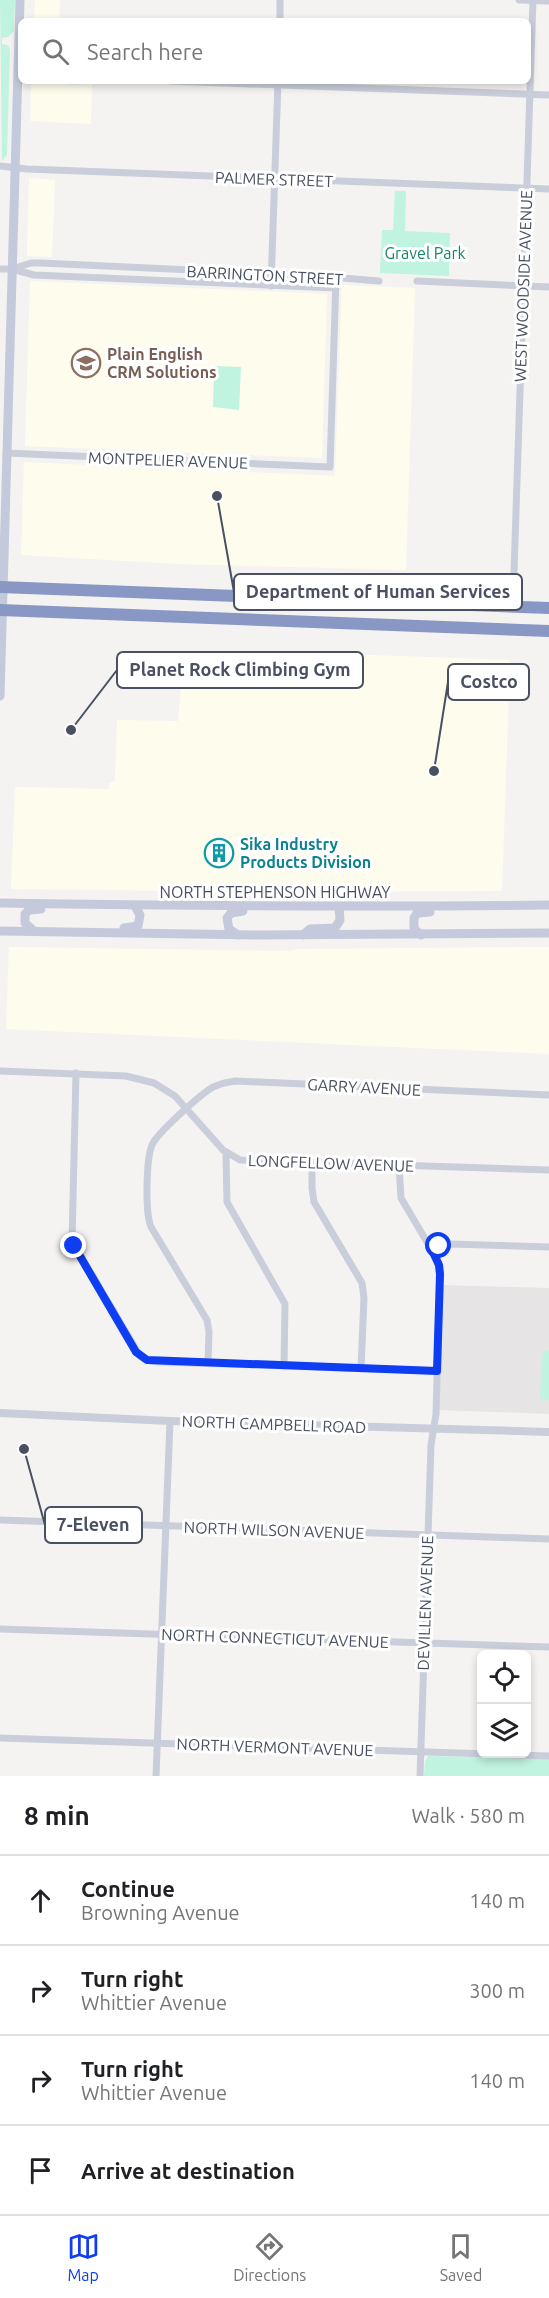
<!DOCTYPE html>
<meta charset="utf-8">
<style>
:root{--surface:#fff;--page:#f2f2f2;--text:#202124;--muted:#757577;--line:#e0e0e0;--accent:#0f3df2}
body{margin:0;font-family:Ubuntu,sans-serif;background:var(--page);color:var(--text)}
.controls{position:absolute;right:18px;bottom:18px;display:grid;overflow:hidden;border-radius:9px;box-shadow:0 3px 9px #0003}
.controls button{width:54px;height:54px;display:grid;place-items:center;padding:0;border:0;border-bottom:2px solid var(--line);background:var(--surface);color:var(--text);font:30px sans-serif}
.stop{position:absolute;width:18px;height:18px;margin:-14px;border:4px solid #0f3df2;border-radius:50%;background:#fff}
.stop.end{background:#0f3df2;border-color:#fff;box-shadow:0 2px 6px #0008}
.list{margin:0;padding:0;list-style:none}
h2{display:flex;justify-content:space-between;align-items:center;height:78px;margin:0;padding:0 24px;font-size:26px}
h2 small{font-size:20px;font-weight:400;color:var(--muted)}
.list li{display:grid;grid-template-columns:39px 1fr auto;gap:18px;align-items:center;box-sizing:border-box;height:90px;padding:0 24px;border-top:2px solid var(--line)}
.list b{display:block;font-size:22px;white-space:nowrap}
.list p{margin:0;font-size:20px;white-space:nowrap;color:var(--muted)}
.list em{font-size:20px;font-style:normal;color:var(--muted)}
.icon{flex:none;width:33px;height:33px;fill:none;stroke:currentColor;stroke-width:2;stroke-linecap:round;stroke-linejoin:round}
.map{position:relative;flex:none;width:549px;height:1776px;overflow:hidden}
.search{position:absolute;background:var(--surface);box-shadow:0 3px 9px #0003;left:18px;right:18px;top:18px;height:66px;display:flex;align-items:center;gap:15px;box-sizing:border-box;padding:0 21px;border-radius:9px;color:var(--muted);font-size:22px}
.sheet{height:438px;background:var(--surface)}
nav{display:flex;justify-content:space-around;align-items:center;box-sizing:border-box;height:84px;border-top:2px solid var(--line);background:var(--surface);font-size:16px;color:var(--muted)}
nav a{display:grid;justify-items:center;gap:3px}
nav .on{color:var(--accent)}
.map>svg:first-child{display:block}
.commercial{fill:#fefded}
.education{fill:#e6e4e4}
.green{fill:#c0f3e0}
.lines{fill:none;stroke-linecap:round;stroke-linejoin:round}
.minor{stroke:#c9ceda;stroke-width:7}
.tertiary{stroke:#c9ceda;stroke-width:8}
.secondary{stroke:#c4cadc;stroke-width:9}
.motorway{stroke:#8897c3;stroke-width:12}
.route{stroke:#0f3df2;stroke-width:8}
.labels{text-anchor:middle;stroke-width:6;stroke-linejoin:round;paint-order:stroke}
.street-label{font-size:16px;fill:#485061;stroke:#fff}
.park-label{font-size:16px;fill:#128466;stroke:#fff}
.education-label{font-size:16px;font-weight:bold;fill:#785e54;stroke:#fff;text-anchor:start}
.culture-label{font-size:16px;font-weight:bold;fill:#0d838f;stroke:#fff;text-anchor:start}
.leader{fill:none;stroke:#485061;stroke-width:2}
.callout-dot{fill:#485061;stroke:#fff;stroke-width:2}
.callout{fill:#fff;stroke:#485061;stroke-width:2}
.callout-label{font-size:18px;text-anchor:middle;font-weight:bold;fill:#485061}
</style>
<div class="map">
<svg width="549" height="1776" viewBox="0 0 549 1776">
<rect width="100%" height="100%" fill="#f5f3f2"/>
<!-- commercial -->
<g class="commercial">
<polygon points="35,0 60,0 59,21 34,21"/>
<polygon points="31,81 68,81 69,85 92,84 91,124 30,121"/>
<polygon points="29,178 55,180 52,257 27,256"/>
<polygon points="30,281 327,294 322,458 25,446"/>
<polygon points="342,285 415,288 406,570 178,564 21,555 24,462 335,476"/>
<polygon points="284,652 510,660 502,891 276,892 11,889 15,787 109,789 109,783 115,781 117,720 178,721 183,664 188,661 272,664 283,673"/>
<polygon points="9,947 290,951 297,949 549,947 549,1054 6,1029"/>
</g>
<!-- education -->
<polygon class="education" points="440,1285 549,1288 549,1414 436,1410"/>
<!-- green -->
<g class="green">
<polygon points="0,0 15,0 14,31 8,37 2,38 2,44 8,45 10,50 7,155 2,161"/>
<polygon points="395,191 406,191 405,231 450,233 449,276 380,273 382,230 393,230"/>
<polygon points="214,366 241,367 239,410 213,407"/>
<polygon points="543,1350 549,1351 549,1400 540,1400"/>
<polygon points="428,1756 549,1759 549,1776 424,1776 425,1762"/>
</g>
<g class="lines">
<!-- minor -->
<g class="minor">
<polyline points="519,0 549,1"/>
<polyline points="280,21 280,0"/>
<polyline points="170,81 549,95"/>
<polyline points="0,166 27,169 549,189"/>
<polyline points="0,269 12,269 34,275 336,288"/>
<polyline points="12,269 31,263 41,263 319,276 379,281"/>
<polyline points="417,281 549,287"/>
<polyline points="271,286 278,81"/>
<polyline points="6,453 330,467 336,278"/>
<polyline points="514,572 533,0"/>
<polyline points="0,1071 126,1076 154,1083 175,1096 223,1150 240,1160 549,1170"/>
<polyline points="76,1073 72,1241 140,1356 147,1360 160,1362 437,1371"/>
<polyline points="226,1153 227,1202 285,1304 284,1366"/>
<polyline points="312,1163 312,1188 314,1202 362,1283 364,1298 361,1369"/>
<polyline points="399,1166 401,1198 437,1259 440,1274 436,1414 431,1445 420,1776"/>
<polyline points="432,1250 441,1245 450,1244 549,1247"/>
<path d="M 208,1363 L 209,1332 L 207,1320 L 151,1227 C 145,1212 146,1160 152,1145 C 157,1133 201,1094 213,1087 C 220,1084 227,1082 235,1081 L 549,1095"/>
<polyline points="0,1520 549,1539"/>
<polyline points="0,1629 549,1647"/>
<polyline points="0,1738 549,1756"/>
<polyline points="156,1776 170,1421"/>
</g>
<!-- tertiary -->
<polyline class="tertiary" points="0,1413 170,1421 549,1432"/>
<!-- secondary -->
<g class="secondary">
<polyline points="0,696 20,0"/>
<path d="M 0,903 C 183,906 366,907 549,905"/>
<polyline points="124,928 138,926 140,915 135,906"/>
<polyline points="0,931 259,935 549,933"/>
<polyline points="34,931 25,923 25,914 29,910 41,909"/>
<polyline points="238,935 229,929 227,918 231,913 243,911"/>
<polyline points="303,935 310,929 335,928 340,920 339,907"/>
<polyline points="421,935 414,929 414,918 417,913 430,912"/>
</g>
<!-- motorway -->
<g class="motorway">
<polyline points="0,587 549,608"/>
<polyline points="0,610 549,631"/>
</g>
</g>
<g class="lines">
<!-- route -->
<polyline class="route" points="74,1246 136,1352 147,1360 437,1371 440,1274 439,1265 432,1250 439,1246"/>
</g>
<!-- icons -->
<defs>
<g id="school-ring" transform="scale(1.5)"><circle r="9.5" fill="#fff" stroke="#8d6e63" stroke-width="1.5"/><path d="M0-5L7-2L0 1L-7-2ZM-4 1L0 2.5L4 1V4Q0 6-4 4Z" fill="#8d6e63"/></g>
<g id="building-ring" transform="scale(1.5)"><circle r="9.5" fill="#fff" stroke="#0f9aa8" stroke-width="1.5"/><path d="M-4-6H4V6H1V3H-1V6H-4ZM-2.5-4.3h1.7v1.8h-1.7ZM.8-4.3h1.7v1.8H.8ZM-2.5-1h1.7V.8h-1.7ZM.8-1h1.7V.8H.8Z" fill="#0f9aa8"/></g>
</defs>
<g fill-rule="evenodd">
<use href="#school-ring" x="86" y="363"/>
<use href="#building-ring" x="219" y="853"/>
</g>
<g class="labels">
<!-- street labels -->
<g class="street-label">
<text transform="translate(274 179) rotate(2)" y="6">PALMER STREET</text>
<text transform="translate(265 275) rotate(3)" y="6">BARRINGTON STREET</text>
<text transform="translate(523 286) rotate(-88)" y="6">WEST WOODSIDE AVENUE</text>
<text transform="translate(168 460) rotate(2)" y="6">MONTPELIER AVENUE</text>
<text x="275" y="898">NORTH STEPHENSON HIGHWAY</text>
<text transform="translate(364 1087) rotate(3)" y="6">GARRY AVENUE</text>
<text transform="translate(331 1163) rotate(2)" y="6">LONGFELLOW AVENUE</text>
<text transform="translate(274 1424) rotate(2)" y="6">NORTH CAMPBELL ROAD</text>
<text transform="translate(274 1530) rotate(2)" y="6">NORTH WILSON AVENUE</text>
<text transform="translate(425 1603) rotate(-88)" y="6">DEVILLEN AVENUE</text>
<text transform="translate(275 1638) rotate(2)" y="6">NORTH CONNECTICUT AVENUE</text>
<text transform="translate(275 1747) rotate(2)" y="6">NORTH VERMONT AVENUE</text>
</g>
<!-- park labels -->
<g class="park-label">
<text x="425" y="259">Gravel Park</text>
</g>
<!-- education labels -->
<g class="education-label">
<text x="107" y="360">Plain English<tspan x="107" dy="18">CRM Solutions</tspan></text>
</g>
<!-- culture labels -->
<g class="culture-label">
<text x="240" y="850">Sika Industry<tspan x="240" dy="18">Products Division</tspan></text>
</g>
</g>
<!-- callouts -->
<path class="leader" d="M217 496L234 592M71 730L117 670M434 771L448 682M24 1449L45 1525"/>
<g class="callout-dot">
<circle cx="217" cy="496" r="6"/>
<circle cx="71" cy="730" r="6"/>
<circle cx="434" cy="771" r="6"/>
<circle cx="24" cy="1449" r="6"/>
</g>
<g class="callout">
<rect x="234" y="574" width="288" height="36" rx="6"/>
<rect x="117" y="652" width="246" height="36" rx="6"/>
<rect x="448" y="664" width="81" height="36" rx="6"/>
<rect x="45" y="1507" width="97" height="36" rx="6"/>
</g>
<g class="callout-label">
<text x="378" y="598">Department of Human Services</text>
<text x="240" y="676">Planet Rock Climbing Gym</text>
<text x="489" y="688">Costco</text>
<text x="93" y="1531">7-Eleven</text>
</g>
</svg>
<div class="controls">
<button><svg class="icon" aria-label="locate" viewBox="0 0 24 24"><circle cx="12" cy="12" r="6"/><path d="M12 2v4M12 18v4M2 12h4M18 12h4"/></svg></button>
<button><svg class="icon" aria-label="layers" viewBox="0 0 24 24"><path d="M12 4l9 5-9 5-9-5zM3 14l9 5 9-5"/></svg></button>
</div>
<div class="stop" style="left:439px;top:1246px"></div>
<div class="stop end" style="left:74px;top:1246px"></div>
<div class="search"><svg class="icon" aria-label="search" viewBox="0 0 24 24"><circle cx="10" cy="10" r="6"/><path d="M15 15l6 6"/></svg>Search here</div>
</div>
<section class="sheet">
<h2>8 min<small>Walk · 580 m</small></h2>
<ul class="list">
<li><svg class="icon" aria-label="ahead" viewBox="0 0 24 24"><path d="M12 20V5M6 11l6-6 6 6"/></svg><div><b>Continue</b><p>Browning Avenue</p></div><em>140 m</em></li>
<li><svg class="icon" aria-label="right" viewBox="0 0 24 24"><path d="M7 20v-9h11M14 6l5 5-5 5"/></svg><div><b>Turn right</b><p>Whittier Avenue</p></div><em>300 m</em></li>
<li><svg class="icon" aria-label="right" viewBox="0 0 24 24"><path d="M7 20v-9h11M14 6l5 5-5 5"/></svg><div><b>Turn right</b><p>Whittier Avenue</p></div><em>140 m</em></li>
<li><svg class="icon" aria-label="arrive" viewBox="0 0 24 24"><path d="M6 21V4h12l-3 4 3 4H6"/></svg><div><b>Arrive at destination</b></div></li>
</ul>
</section>
<nav>
<a class="on"><svg class="icon" aria-label="map" viewBox="0 0 24 24"><path d="M3 6l6-2 6 2 6-2v14l-6 2-6-2-6 2zM9 4v14M15 6v14"/></svg>Map</a>
<a><svg class="icon" aria-label="directions" viewBox="0 0 24 24"><path d="M12 3l9 9-9 9-9-9zM9 14v-3h6M13 9l2 2-2 2"/></svg>Directions</a>
<a><svg class="icon" aria-label="saved" viewBox="0 0 24 24"><path d="M7 4h10v16l-5-4-5 4z"/></svg>Saved</a>
</nav>
